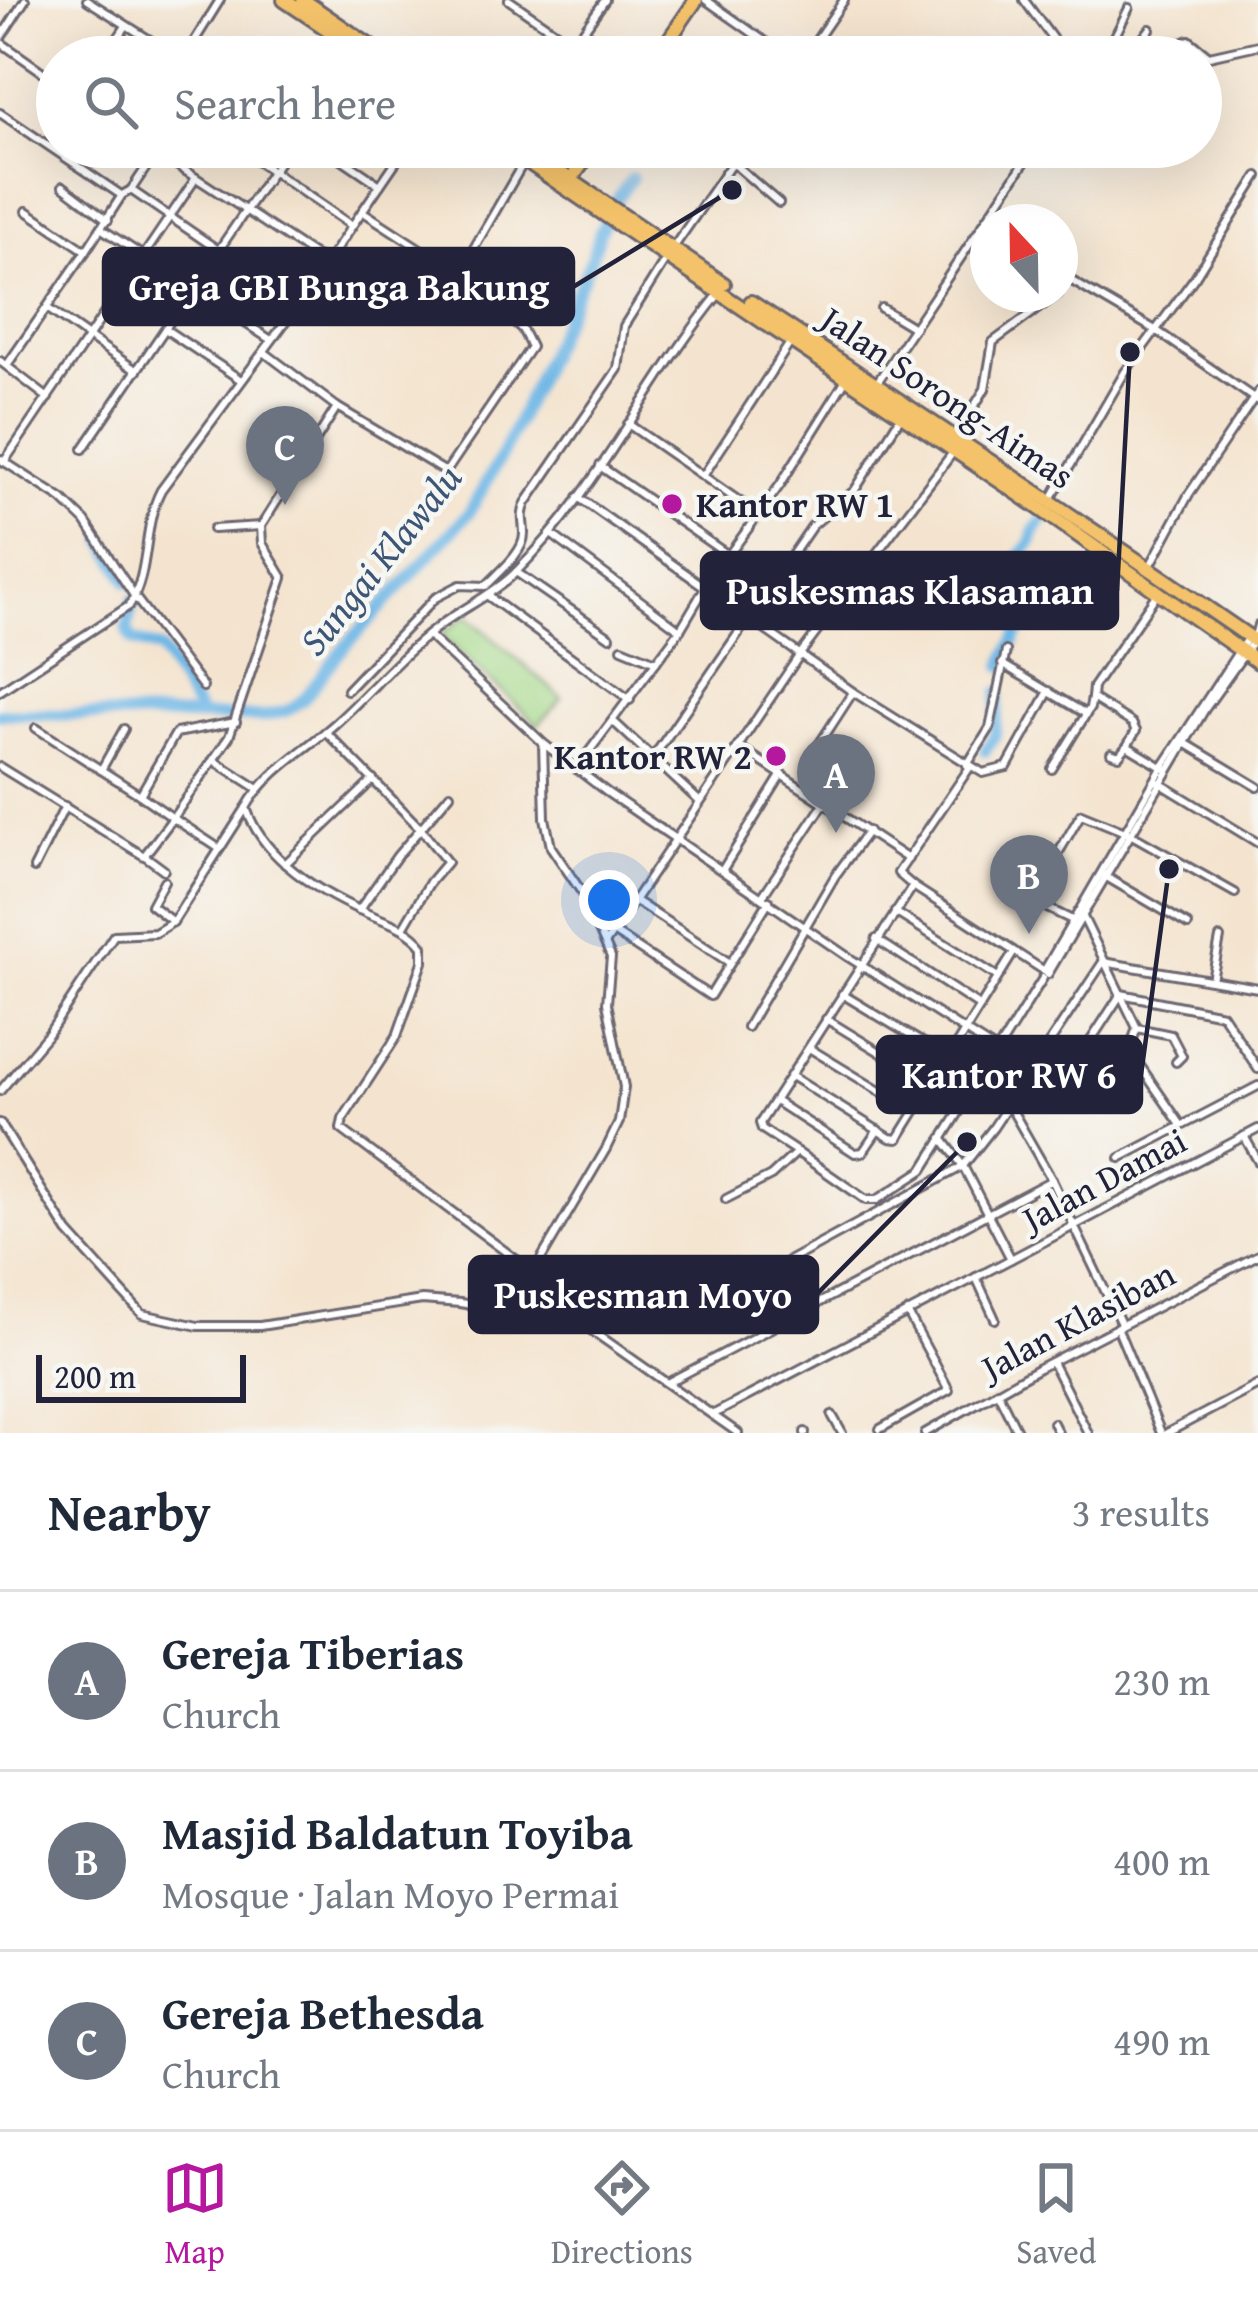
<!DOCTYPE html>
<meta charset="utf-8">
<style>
:root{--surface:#fff;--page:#f6f6f7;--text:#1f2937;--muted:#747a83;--line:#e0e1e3;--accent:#b5179e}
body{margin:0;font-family:"Gentium Book Plus",serif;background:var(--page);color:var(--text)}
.compass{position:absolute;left:970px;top:204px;width:108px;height:108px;border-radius:50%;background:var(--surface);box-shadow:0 12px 48px #0002;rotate:338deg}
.scale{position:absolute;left:36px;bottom:30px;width:210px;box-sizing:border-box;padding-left:12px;border:6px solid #22223b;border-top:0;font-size:33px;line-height:42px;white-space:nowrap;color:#22223b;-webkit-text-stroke:9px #f6f6f2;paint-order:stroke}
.you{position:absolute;left:609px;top:900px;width:42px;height:42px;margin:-30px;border:9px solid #fff;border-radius:50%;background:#1a73e8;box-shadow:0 0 0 18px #1a73e833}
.badge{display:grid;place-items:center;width:78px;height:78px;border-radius:50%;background:var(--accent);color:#fff;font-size:39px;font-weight:700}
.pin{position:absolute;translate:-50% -99px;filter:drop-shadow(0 3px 6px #0008)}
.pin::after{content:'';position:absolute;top:63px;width:42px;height:36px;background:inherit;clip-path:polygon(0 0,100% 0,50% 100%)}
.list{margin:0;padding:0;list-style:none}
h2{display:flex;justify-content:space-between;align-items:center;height:156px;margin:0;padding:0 48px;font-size:51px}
h2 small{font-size:39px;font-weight:400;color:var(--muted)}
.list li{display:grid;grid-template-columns:78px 1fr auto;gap:36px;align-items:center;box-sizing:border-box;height:180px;padding:0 48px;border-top:3px solid var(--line)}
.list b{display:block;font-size:45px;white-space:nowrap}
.list p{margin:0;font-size:39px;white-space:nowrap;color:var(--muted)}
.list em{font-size:39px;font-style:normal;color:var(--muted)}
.icon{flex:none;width:66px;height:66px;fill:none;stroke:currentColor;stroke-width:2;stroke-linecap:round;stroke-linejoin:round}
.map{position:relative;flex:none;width:1258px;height:1433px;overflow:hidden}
.search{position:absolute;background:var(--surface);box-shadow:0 12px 48px #0002;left:36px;right:36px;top:36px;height:132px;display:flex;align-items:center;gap:30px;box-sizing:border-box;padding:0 42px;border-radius:66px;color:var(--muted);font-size:45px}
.sheet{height:696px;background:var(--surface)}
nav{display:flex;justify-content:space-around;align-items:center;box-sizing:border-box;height:168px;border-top:3px solid var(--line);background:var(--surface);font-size:33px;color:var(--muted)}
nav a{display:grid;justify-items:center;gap:6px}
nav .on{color:var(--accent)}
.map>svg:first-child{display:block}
.green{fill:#a5d989;stroke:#647e62;stroke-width:3}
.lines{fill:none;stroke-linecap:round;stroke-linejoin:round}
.river{stroke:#6eb7e6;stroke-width:12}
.street-casing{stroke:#6c666f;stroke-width:12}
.highway-casing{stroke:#6c666f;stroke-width:18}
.street{stroke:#fff;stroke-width:6}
.highway{stroke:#f3c26a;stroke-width:12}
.poi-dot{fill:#b5179e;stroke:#f6f6f2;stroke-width:4.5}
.labels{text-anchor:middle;stroke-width:9;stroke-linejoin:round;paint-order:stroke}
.street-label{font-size:36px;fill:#22223b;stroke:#f6f6f2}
.poi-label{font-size:36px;font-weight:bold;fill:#22223b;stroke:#f6f6f2;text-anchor:start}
.water-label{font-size:39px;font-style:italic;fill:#3d5677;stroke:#f6f6f2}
.leader{fill:none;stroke:#22223b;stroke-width:4.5}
.callout-dot{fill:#22223b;stroke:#f6f6f2;stroke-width:4.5}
.callout{fill:#22223b;stroke:#22223b;stroke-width:4.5}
.callout-label{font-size:39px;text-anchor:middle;font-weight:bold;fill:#fff}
</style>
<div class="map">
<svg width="1258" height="1433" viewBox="0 0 1258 1433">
<rect width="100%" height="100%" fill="#f6f6f2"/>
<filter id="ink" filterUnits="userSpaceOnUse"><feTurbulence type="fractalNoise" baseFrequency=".00833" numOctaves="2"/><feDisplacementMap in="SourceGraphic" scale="24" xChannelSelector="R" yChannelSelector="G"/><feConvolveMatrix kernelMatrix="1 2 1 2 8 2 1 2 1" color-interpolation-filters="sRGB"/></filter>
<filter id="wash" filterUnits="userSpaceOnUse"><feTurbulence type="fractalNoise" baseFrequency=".004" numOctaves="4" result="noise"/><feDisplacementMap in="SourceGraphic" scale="48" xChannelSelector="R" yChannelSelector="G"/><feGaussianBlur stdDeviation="2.7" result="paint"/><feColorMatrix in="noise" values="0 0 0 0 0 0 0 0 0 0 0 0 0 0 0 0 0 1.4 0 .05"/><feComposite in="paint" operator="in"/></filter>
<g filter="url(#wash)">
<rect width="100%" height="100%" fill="#f4e4cf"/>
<!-- green -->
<polygon class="green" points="466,615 562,698 538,725 441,635"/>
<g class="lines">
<!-- river -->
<g class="river">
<polyline points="104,540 128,582"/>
<polyline points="133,600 127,630 133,641 160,649 200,714"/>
<path d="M 1003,666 C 1021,615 1046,616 1013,563 L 1031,543 L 1035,530 L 1045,517"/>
<path d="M 0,714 L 262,717 L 289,710 L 304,699 L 340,652 L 469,513 L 502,455 L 591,260 C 599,228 611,205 632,178"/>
<polyline points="985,751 995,735 999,692"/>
</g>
</g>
</g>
<g filter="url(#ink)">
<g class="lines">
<!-- street casing -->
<g class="street-casing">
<g id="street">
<polyline points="87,0 172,54 191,57"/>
<polyline points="509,0 574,45"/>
<polyline points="706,0 787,57"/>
<polyline points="1024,0 1066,57"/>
<polyline points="0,39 25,0"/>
<polyline points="0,42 57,82"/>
<polyline points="1133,51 1150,29"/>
<polyline points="187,53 220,0"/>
<polyline points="105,57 126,26"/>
<polyline points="565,57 605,0"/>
<polyline points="805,57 844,0"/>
<polyline points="1096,57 1107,52 1129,8"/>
<polyline points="1127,57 1134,51 1154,54 1189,40 1209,56 1258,45"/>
<polyline points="0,113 121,195"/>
<polyline points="149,147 326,263"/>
<polyline points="237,147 352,226"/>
<polyline points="324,147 380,185"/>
<polyline points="714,147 779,203"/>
<polyline points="63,186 108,220"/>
<polyline points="131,190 298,305"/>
<polyline points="27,211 86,251 122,195 131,190 160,147"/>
<polyline points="362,211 459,274 525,160"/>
<polyline points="102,229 271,340"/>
<polyline points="673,248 743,147"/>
<polyline points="1060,274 1157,331 1258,401"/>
<polyline points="47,308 137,371"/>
<polyline points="881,308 914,328"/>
<polyline points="165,329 241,380"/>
<polyline points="264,352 337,407 446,472 531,347 522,329 459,274"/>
<polyline points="0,361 48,398"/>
<polyline points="7,365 86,251"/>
<polyline points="876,384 1035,147"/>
<polyline points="628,424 703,476 790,343"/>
<polyline points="962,426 985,389 993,342 1058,294"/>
<polyline points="83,449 289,147"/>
<polyline points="0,459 62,499 85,521 135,597 203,687"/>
<polyline points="4,462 196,178"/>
<polyline points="600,466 728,555"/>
<polyline points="703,476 759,515"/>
<polyline points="578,497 853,692 983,773 1007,767 1049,691"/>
<polyline points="1051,499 1125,372 1195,277 1258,176"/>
<polyline points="213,529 261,526"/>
<polyline points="551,534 680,630"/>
<polyline points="1149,568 1189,494 1258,392"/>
<polyline points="516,572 610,637"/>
<polyline points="488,596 630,700"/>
<polyline points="428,635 543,743 545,818 551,847 583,894 611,957 607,1003 624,1087 619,1122 606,1149 534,1271"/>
<polyline points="622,648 656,662"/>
<polyline points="1002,664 1086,714"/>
<path d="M 347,690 L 435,598 L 460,585 L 486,586 C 498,573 524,553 524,534 C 524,520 520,517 526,503 L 618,369 L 624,326 L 666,259"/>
<path d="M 0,691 L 129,606 C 151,572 142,526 161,490 L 298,305 L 406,147"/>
<polyline points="1092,698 1093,687 1156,595"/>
<polyline points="236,722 176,733 140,795 173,818 229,737 283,578 262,543 261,526 337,407"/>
<polyline points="615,723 700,802"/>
<polyline points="36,728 140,795"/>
<polyline points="326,732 421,829 447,862 430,882 403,928"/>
<polyline points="1185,743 1258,787"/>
<polyline points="544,744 608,793 848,957 998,1052"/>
<polyline points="738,746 908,859"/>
<polyline points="1111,753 1119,756 1127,746"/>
<polyline points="652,759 812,526 855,490 901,416"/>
<polyline points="215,761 257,788"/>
<polyline points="967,765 990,728 1006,651"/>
<polyline points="0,767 144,856 173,818 220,849"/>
<polyline points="970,767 898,873 913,886 1043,970"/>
<polyline points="576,769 680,630 706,586 780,485 845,381"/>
<polyline points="1052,769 1090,708 1092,698 1132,723 1136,731 1127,746 1165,769"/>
<polyline points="101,770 124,729"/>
<polyline points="853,771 822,750 820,743 853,692"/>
<polyline points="1158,782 1258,843"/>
<polyline points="145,856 164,870"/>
<polyline points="285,864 373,780"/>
<polyline points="34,868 65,806"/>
<polyline points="723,869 782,774"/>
<polyline points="1103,875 1188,925"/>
<polyline points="164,881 151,905 173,922"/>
<polyline points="762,897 825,802"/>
<polyline points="634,900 730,963"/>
<polyline points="359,910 397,856 450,794"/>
<polyline points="895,912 998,977"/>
<polyline points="1083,917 1137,1028 1171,1035 1182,1056 1176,1062"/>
<polyline points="1072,920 1031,900 1081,814 1130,834 1235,893"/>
<polyline points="613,932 710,996 769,901"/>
<polyline points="876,939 979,1006"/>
<polyline points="607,941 801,653 954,451"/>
<polyline points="1044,971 1162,768 1248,637"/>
<polyline points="1048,974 1205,709 1254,640 1258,625"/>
<polyline points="1212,980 1220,938"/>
<polyline points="842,994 946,1057"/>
<polyline points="826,1019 930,1083"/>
<polyline points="747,1027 835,876 868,831"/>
<polyline points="1137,1028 1129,1050 1181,1125"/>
<polyline points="809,1048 914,1112"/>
<polyline points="791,1076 890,1138 898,1139 1014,952"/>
<polyline points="1067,1077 1121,994 1222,1014 1258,1069"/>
<polyline points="0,1091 49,1033 114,935 155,933 173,922 246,808"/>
<polyline points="775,1101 855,1153 863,1152 878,1130"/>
<polyline points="1009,1105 1052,1180 1121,1324"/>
<polyline points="0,1123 68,1232 142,1314 198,1326 260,1326 422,1300 460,1303 581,1323 738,1433"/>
<polyline points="1244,1136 1258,1161"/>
<polyline points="942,1138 963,1166 1011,1259 1258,1129"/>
<polyline points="797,1152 762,1129 760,1123 913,886"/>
<polyline points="1120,1158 1258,1086"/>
<polyline points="726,1199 771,1176 797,1152 866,1200 877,1200 923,1170 1043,978"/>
<polyline points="763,1275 963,1166 993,1128 1103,962 1258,988"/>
<polyline points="976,1277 995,1319"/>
<path d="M 581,1323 L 533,1272 L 341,1129 L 343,1119 L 397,1036 L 423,962 L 423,946 C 408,927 387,922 366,913 C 318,892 264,860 246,808 C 266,771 308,749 338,721 C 374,688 406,649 446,621 C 469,605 493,594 514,574 C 597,493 646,384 719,294"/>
<polyline points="1117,1327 1161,1433"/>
<polyline points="1052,1362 1088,1433"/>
<polyline points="669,1382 1052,1180"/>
<polyline points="997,1391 1018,1433"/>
<polyline points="714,1414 1011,1259"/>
<polyline points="832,1415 842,1433"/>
<polyline points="1053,1423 1058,1433"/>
<polyline points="880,1429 949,1390 907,1312"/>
<polyline points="805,1432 805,1433"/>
<polyline points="925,1433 1039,1368 1258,1255"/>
<polyline points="1167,1433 1258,1385"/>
</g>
</g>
<!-- highway casing -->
<g class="highway-casing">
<g id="highway">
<polyline points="284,0 369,57"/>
<polyline points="303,0 386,57"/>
<polyline points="657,57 696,0"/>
<path d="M 506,147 C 671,261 838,372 1004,484 C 1090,542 1172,604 1258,662"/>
<polyline points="522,147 724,284"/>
<polyline points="567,185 594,147"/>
<path d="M 751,302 C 921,415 1091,527 1258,643"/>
</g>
</g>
<!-- street -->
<use href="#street" class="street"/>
<!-- highway -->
<use href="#highway" class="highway"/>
</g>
</g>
<!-- markers -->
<g class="poi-dot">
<circle cx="672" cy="504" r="12"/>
<circle cx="776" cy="756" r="12"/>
</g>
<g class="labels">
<!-- street labels -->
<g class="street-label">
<text transform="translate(948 397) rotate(34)" y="13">Jalan Sorong-Aimas</text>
<text transform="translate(1104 1179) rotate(-28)" y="13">Jalan Damai</text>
<text transform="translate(1078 1320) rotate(-28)" y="13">Jalan Klasiban</text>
</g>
<!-- poi labels -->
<g class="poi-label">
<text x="696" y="517">Kantor RW 1</text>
<text x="752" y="769" text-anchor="end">Kantor RW 2</text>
</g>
<!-- water labels -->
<g class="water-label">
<text transform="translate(380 559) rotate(-51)" y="14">Sungai Klawalu</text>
</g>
</g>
<!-- callouts -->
<path class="leader" d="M732 190L573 287M1130 352L1117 591M1169 869L1141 1075M967 1142L817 1294"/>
<g class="callout-dot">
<circle cx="732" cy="190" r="12"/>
<circle cx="1130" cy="352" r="12"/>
<circle cx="1169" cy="869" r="12"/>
<circle cx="967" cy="1142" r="12"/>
</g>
<g class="callout">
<rect x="104" y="249" width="469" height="75" rx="12"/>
<rect x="702" y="553" width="415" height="75" rx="12"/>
<rect x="878" y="1037" width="263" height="75" rx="12"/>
<rect x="470" y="1257" width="347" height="75" rx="12"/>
</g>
<g class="callout-label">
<text x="339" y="300">Greja GBI Bunga Bakung</text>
<text x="910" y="604">Puskesmas Klasaman</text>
<text x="1009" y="1088">Kantor RW 6</text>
<text x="643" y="1308">Puskesman Moyo</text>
</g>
</svg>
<svg class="compass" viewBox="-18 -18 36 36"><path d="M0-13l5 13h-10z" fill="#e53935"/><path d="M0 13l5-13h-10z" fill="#747a83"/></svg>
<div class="scale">200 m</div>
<div class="you"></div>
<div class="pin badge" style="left:836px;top:833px;background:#6b7280">A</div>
<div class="pin badge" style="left:1029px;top:934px;background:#6b7280">B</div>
<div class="pin badge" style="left:285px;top:505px;background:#6b7280">C</div>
<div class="search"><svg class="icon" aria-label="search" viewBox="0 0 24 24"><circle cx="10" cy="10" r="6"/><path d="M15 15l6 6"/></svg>Search here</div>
</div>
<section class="sheet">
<h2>Nearby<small>3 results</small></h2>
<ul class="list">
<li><span class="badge" style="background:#6b7280">A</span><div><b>Gereja Tiberias</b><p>Church</p></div><em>230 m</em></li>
<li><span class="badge" style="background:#6b7280">B</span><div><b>Masjid Baldatun Toyiba</b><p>Mosque · Jalan Moyo Permai</p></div><em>400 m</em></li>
<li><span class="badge" style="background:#6b7280">C</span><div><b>Gereja Bethesda</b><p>Church</p></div><em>490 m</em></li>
</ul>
</section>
<nav>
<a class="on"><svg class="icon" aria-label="map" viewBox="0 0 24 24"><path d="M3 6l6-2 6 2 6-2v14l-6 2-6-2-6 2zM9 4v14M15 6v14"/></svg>Map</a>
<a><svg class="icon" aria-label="directions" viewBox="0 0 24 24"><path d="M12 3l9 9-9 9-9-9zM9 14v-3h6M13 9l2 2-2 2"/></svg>Directions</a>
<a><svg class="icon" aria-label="saved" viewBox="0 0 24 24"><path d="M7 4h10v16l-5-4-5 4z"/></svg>Saved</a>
</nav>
